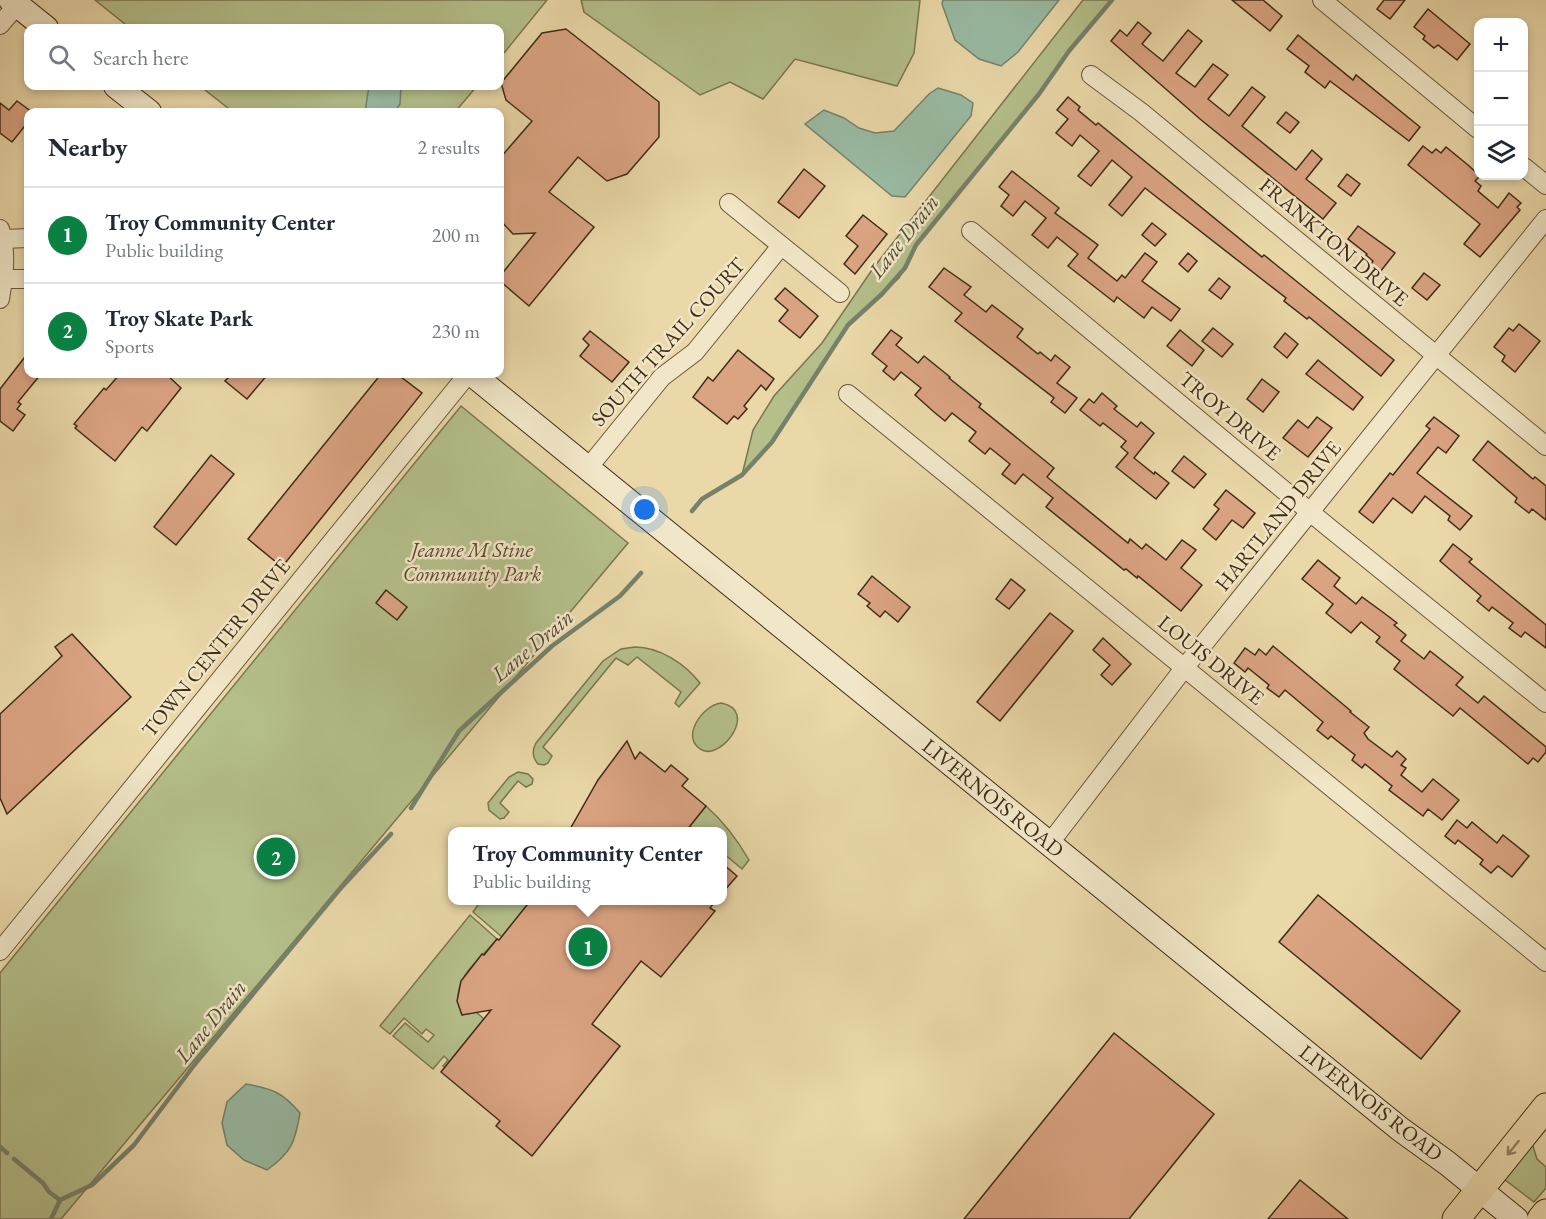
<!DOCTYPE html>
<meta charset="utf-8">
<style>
:root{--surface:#fff;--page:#f6f6f7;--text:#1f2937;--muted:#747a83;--line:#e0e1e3;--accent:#0b8043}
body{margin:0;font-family:"EB Garamond",serif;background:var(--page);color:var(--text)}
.controls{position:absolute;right:18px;top:18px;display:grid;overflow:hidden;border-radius:12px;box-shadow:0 3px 9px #0003}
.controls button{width:54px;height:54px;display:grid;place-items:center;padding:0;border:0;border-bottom:2px solid var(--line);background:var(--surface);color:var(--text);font:30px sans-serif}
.you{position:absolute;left:645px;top:510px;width:21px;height:21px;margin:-15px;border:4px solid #fff;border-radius:50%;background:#1a73e8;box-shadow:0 0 0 9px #1a73e833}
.badge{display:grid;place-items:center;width:39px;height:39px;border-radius:50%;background:var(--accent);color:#fff;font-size:20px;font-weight:700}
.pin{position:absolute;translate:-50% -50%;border:3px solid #fff;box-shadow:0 2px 6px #0006}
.popup{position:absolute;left:448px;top:827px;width:279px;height:78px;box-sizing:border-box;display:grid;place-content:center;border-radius:12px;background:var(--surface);filter:drop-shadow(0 2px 4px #0005);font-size:20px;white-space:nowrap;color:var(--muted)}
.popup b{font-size:22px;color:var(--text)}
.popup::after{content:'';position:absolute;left:50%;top:100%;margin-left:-12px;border:12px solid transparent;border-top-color:var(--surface)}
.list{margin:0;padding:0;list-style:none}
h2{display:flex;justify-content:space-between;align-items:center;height:78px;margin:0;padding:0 24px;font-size:26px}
h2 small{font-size:20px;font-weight:400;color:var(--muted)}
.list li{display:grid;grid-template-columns:39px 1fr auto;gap:18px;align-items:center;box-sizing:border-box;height:96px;padding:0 24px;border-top:2px solid var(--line)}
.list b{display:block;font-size:22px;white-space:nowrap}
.list p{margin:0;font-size:20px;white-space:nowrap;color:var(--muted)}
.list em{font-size:20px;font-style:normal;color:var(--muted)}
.icon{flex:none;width:33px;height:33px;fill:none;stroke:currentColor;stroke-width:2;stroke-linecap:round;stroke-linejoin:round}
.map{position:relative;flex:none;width:1546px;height:1219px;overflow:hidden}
.search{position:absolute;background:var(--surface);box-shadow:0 3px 9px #0003;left:24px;top:24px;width:480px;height:66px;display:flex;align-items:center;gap:15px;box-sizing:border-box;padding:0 21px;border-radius:12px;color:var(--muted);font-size:22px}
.panel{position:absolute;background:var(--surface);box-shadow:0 3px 9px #0003;left:24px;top:108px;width:480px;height:270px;border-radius:12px}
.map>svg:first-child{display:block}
.green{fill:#b4bf8a;stroke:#7a7650;stroke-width:1.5}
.water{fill:#99bba4;stroke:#75826b;stroke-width:1.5}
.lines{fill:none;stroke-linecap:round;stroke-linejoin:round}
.stream{stroke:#75826b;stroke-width:4.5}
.building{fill:#daa382;stroke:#402c16;stroke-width:1.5}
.street-casing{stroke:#6a573b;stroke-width:20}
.secondary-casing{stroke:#402c16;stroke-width:26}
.primary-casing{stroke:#402c16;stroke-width:29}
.street{stroke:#f1e6c7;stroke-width:18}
.secondary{stroke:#f1e6c7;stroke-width:24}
.primary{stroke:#ead8a9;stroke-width:27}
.oneway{stroke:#958260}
.labels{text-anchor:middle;stroke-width:5;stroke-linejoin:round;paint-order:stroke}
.street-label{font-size:21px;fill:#402c16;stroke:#f1e6c7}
.park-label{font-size:21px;font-style:italic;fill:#57492d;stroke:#f1e6c7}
.water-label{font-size:22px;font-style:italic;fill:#524932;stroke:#f1e6c7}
</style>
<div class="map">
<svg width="1546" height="1219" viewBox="0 0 1546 1219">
<rect width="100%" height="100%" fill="#ead8a9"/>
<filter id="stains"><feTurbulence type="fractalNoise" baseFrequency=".00333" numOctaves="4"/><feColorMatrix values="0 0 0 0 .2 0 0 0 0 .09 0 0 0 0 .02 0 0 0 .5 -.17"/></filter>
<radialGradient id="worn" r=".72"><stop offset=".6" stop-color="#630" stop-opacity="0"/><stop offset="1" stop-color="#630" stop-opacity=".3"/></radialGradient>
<!-- green -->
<g class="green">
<polygon points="95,0 547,0 500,58 500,28 130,28"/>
<polygon points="581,0 920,0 914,53 897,86 795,59 763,99 730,82 700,95 584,12"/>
<polygon points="1083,0 1112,0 1069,51 1036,99 993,149 916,244 899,278 848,325 772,442 742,475 753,430 774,396 822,343 874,267"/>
<polygon points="200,86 477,86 455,112 233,112"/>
<polygon points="461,406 628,543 61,1219 0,1219 0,973"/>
<path d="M 635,647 C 660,647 685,664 700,683 L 679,707 L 675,703 L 681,692 L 637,657 L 628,665 L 616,658 L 543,747 L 552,756 L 548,763 L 544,765 L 538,764 C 532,757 532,750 536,743 L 603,661 L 621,649 Z"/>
<path d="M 721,703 C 759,710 722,760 702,750 C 679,738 703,705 721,703 Z"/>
<polygon points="518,772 528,774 533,779 532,784 526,787 518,781 500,803 509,812 504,818 500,819 489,810 488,803 509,777"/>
<path d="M 706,806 C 724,822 737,839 749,860 L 742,869 L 723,853 L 723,832 L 696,831 L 690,826 Z"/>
<polygon points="481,901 531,901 502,937 473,912"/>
<path d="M 470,915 L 497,939 C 479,962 447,979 462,1015 L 476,1012 L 484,1019 L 445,1067 L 443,1066 L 448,1060 L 444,1056 L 433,1069 L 393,1036 L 405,1023 L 428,1042 L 434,1035 L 426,1029 L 422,1034 L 404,1018 L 390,1034 L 380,1026 Z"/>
<polygon points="1532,1143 1537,1159 1546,1167 1546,1188 1534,1202 1504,1179"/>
</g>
<!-- water -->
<g class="water">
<polygon points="943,0 1059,0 1018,52 1001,66 979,59 955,40 942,4"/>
<polygon points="369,86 401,86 400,104 395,112 365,112"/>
<polygon points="938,88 961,95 973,103 971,116 905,197 892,196 805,124 824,110 844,118 859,128 875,133 894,131 929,94"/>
<path d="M 246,1084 C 273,1089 282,1092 300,1113 C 295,1142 292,1152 267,1170 L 244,1160 L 227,1145 L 222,1123 L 227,1102 Z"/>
</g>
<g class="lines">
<!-- stream -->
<g class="stream">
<polyline points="692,511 702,499 742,475 772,442 848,325 882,294 905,268 916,245 1039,94 1069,51 1112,0"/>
<polyline points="411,808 459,731 552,646 620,596 641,573"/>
<polyline points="0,1147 7,1153"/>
<polyline points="14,1159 43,1183 49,1192 60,1200"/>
<polyline points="51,1219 60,1200 92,1185 134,1145 195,1064 340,889 391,834"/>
</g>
</g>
<!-- building -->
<g class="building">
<polygon points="1232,0 1263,0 1282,16 1270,31"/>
<polygon points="1384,0 1405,0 1390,19 1377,9"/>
<polygon points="1428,9 1470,44 1457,60 1438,45 1434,48 1423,39 1425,36 1414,27"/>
<polygon points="1138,22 1151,33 1142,44 1163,61 1188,30 1202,41 1176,73 1195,87 1213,64 1228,75 1208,99 1229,116 1252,87 1265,97 1242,126 1296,170 1312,150 1322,159 1306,179 1336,203 1323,219 1200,119 1111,41 1120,30 1127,36"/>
<polygon points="566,29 659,102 659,137 627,174 607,181 578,157 549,192 594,227 529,306 500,281 500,276 535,233 513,234 500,220 500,158 532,121 506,100 501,83 542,33"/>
<polygon points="1298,35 1353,80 1356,75 1420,127 1409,141 1330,81 1325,88 1305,72 1309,66 1287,49"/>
<polygon points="1068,97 1080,107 1078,110 1096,125 1098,123 1262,257 1264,255 1394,360 1381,376 1309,317 1307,319 1284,301 1286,298 1145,188 1122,216 1109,205 1132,177 1112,160 1091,186 1078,176 1099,151 1080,135 1072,146 1056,133 1068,119 1057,110"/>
<polygon points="17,101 32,112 28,112 28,122 12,142 0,133 0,103 9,110"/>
<polygon points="1286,112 1299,122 1290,133 1277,123"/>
<polygon points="1423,146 1432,153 1436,149 1441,153 1446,147 1468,165 1480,176 1475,181 1481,186 1478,191 1498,208 1509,193 1521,203 1517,207 1520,210 1480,257 1464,244 1480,224 1408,165"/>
<polygon points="804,169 825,186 799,218 778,202"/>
<polygon points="1012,171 1059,208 1055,213 1098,245 1088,258 1117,281 1122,275 1125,278 1145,253 1157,262 1142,281 1180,309 1171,321 1152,307 1144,318 1117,297 1114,302 1068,266 1078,254 1057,237 1048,248 1032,235 1046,218 1025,201 1013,216 1001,206 1009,195 999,187"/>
<polygon points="1347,174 1360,184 1351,196 1338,186"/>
<polygon points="863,215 887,234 855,274 844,264 858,246 846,236"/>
<polygon points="1152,223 1166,234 1155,246 1142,235"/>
<polygon points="1358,226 1395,253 1380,272 1370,265 1373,261 1366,255 1367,254 1348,239"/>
<polygon points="1188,253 1197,261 1188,272 1179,264"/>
<polygon points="944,268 971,287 964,295 986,312 992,305 1023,329 1017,337 1038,354 1040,352 1051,361 1055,355 1070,367 1057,383 1077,398 1065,413 1051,402 1054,398 955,321 962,313 929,287"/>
<polygon points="1424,273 1440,285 1427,300 1412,288"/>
<polygon points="1219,278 1230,287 1221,299 1209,290"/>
<polygon points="785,288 818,316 800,338 779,321 788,310 775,299"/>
<polygon points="1519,324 1540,341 1515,372 1502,361 1505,356 1494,347 1509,328 1513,331"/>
<polygon points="1213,328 1233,344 1222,357 1202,341"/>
<polygon points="891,330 902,338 896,345 918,363 924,356 950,377 949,378 981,404 979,407 1054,468 1047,477 1128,543 1130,539 1142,549 1146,544 1166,560 1182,540 1196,550 1181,568 1202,585 1181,611 1138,576 1137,578 1126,569 1124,570 1046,507 1053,498 1023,474 1015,484 1002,474 1010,464 990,448 985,454 969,441 976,432 952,413 945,421 934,412 915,395 921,388 901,372 894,380 883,371 887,366 872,354"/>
<polygon points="1180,330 1204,350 1192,366 1167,346"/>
<polygon points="590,331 629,362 612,382 580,356 589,345 583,339"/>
<polygon points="1285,333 1298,344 1287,358 1274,347"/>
<polygon points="738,350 774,379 766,390 761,385 744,406 747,409 738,419 734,416 727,424 693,397 708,377 713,381"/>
<polygon points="28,353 28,374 41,374 18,402 21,404 17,409 25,415 13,431 0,421 0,389"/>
<polygon points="1318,360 1363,397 1353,410 1306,374"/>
<polygon points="120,374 166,374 181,388 147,431 142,427 115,461 75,428 77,426 74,424 104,388 106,390"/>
<polygon points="232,374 268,374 247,399 225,381"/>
<polygon points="381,374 397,374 422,393 282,567 248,539"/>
<polygon points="1262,379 1279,392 1263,412 1247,399"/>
<polygon points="1102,393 1117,406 1114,409 1137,427 1141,422 1154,433 1134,458 1154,474 1155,472 1169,483 1156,499 1116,467 1128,453 1121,447 1126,441 1103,423 1100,426 1080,410 1089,399 1094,403"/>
<polygon points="1317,417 1332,428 1308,457 1283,438 1298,420 1308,428"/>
<polygon points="1434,417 1459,436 1446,453 1438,447 1417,473 1472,516 1460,530 1448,520 1450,516 1425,496 1412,513 1393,498 1373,523 1359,512 1390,473 1393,475 1430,429 1426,426"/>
<polygon points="1488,441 1533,479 1535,477 1546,486 1546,520 1532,509 1529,513 1515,502 1517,498 1473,460"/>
<polygon points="211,455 234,474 176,545 154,527"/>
<polygon points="1184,456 1206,474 1194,488 1172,471"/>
<polygon points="1226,490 1255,513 1243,528 1232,520 1216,540 1203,529 1219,509 1214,505"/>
<polygon points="1453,544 1472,559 1469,562 1546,625 1546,648 1525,632 1521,637 1509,628 1513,623 1492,607 1489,611 1477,601 1481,596 1440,561"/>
<polygon points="1318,560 1340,578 1334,586 1356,604 1362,597 1384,613 1397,623 1394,625 1406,635 1401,641 1424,659 1430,651 1463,677 1456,685 1478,703 1484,696 1546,747 1546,752 1538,762 1533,758 1528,764 1460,708 1453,716 1419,689 1394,669 1400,661 1376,642 1380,637 1361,622 1351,633 1326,613 1333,604 1302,579"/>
<polygon points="872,576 910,607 898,622 885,611 880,617 867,606 870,603 858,594"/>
<polygon points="1011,579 1025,590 1009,609 996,599"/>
<polygon points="386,590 407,607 397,620 376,603"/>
<polygon points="1050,613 1073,631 1000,721 977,702"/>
<polygon points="72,634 131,697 7,814 0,798 0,714 62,656 55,647"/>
<polygon points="1103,638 1131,664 1112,685 1101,675 1110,665 1093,650"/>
<polygon points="1273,646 1351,711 1350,712 1369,727 1364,733 1368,739 1392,757 1397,751 1406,759 1401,765 1406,768 1401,775 1422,792 1433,779 1459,800 1442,820 1428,809 1423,816 1389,790 1392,786 1365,764 1362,768 1352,760 1355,755 1331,736 1328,739 1317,730 1323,722 1285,690 1279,697 1267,688 1269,685 1248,668 1245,672 1234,663 1245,648 1255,655 1259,649 1266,655"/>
<polygon points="627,741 635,759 640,752 665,772 671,765 688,779 682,786 706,806 686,831 569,831 598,780"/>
<polygon points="1457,820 1467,828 1472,822 1497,843 1503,835 1529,856 1512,877 1498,866 1491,873 1480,864 1483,860 1458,840 1455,844 1445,836"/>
<polygon points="723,864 737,876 723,892"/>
<polygon points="1318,895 1460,1011 1421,1059 1279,942"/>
<polygon points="531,900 716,900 710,908 715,911 661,977 641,961 592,1024 620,1046 532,1156 496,1126 500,1121 441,1072 491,1010 462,1015 457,1001 461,981 482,954 484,955 497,939 499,940"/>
<polygon points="1114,1033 1214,1114 1129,1219 964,1219"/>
<polygon points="1300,1180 1348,1219 1268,1219"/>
</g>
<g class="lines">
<!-- street casing -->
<g class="street-casing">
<g id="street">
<polyline points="1322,0 1478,129"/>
<polyline points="0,25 17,5"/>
<polyline points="1091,75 1141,112 1546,446"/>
<polyline points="1524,167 1546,185"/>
<polyline points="729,203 840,293"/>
<path d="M 0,229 C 7,252 4,275 0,299"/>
<polyline points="971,231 1327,526 1546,703"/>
<polyline points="3,239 28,238"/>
<polyline points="4,279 28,279"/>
<polyline points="848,394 1546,962"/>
<polyline points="588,468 662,377 695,352 781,246"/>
<polyline points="1049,844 1185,667 1546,219"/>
<polyline points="0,951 468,374"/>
</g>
</g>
<!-- secondary casing -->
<g class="secondary-casing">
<g id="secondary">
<polyline points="11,0 46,28"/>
<polyline points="116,86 149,112"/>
<polyline points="472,374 1400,1129 1447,1163 1516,1219"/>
</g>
</g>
<!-- primary casing -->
<g class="primary-casing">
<g id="primary">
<polyline points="1456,1219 1546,1107"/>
<polyline points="1541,1219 1546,1213"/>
</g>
</g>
<!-- street -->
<use href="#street" class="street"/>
<!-- secondary -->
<use href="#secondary" class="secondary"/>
<!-- primary -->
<use href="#primary" class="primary"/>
</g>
<!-- one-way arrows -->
<defs><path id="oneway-shaft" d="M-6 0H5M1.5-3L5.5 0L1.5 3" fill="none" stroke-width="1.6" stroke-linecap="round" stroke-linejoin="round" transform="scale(1.5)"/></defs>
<use class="oneway" href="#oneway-shaft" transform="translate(1513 1148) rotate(129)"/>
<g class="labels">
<!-- street labels -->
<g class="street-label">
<text transform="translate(1334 242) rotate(40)" y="7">FRANKTON DRIVE</text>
<text transform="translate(668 342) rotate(-48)" y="7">SOUTH TRAIL COURT</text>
<text transform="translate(1230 416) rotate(40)" y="7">TROY DRIVE</text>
<text transform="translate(1278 516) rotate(-51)" y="7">HARTLAND DRIVE</text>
<text transform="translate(216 648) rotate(-51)" y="7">TOWN CENTER DRIVE</text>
<text transform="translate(1211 660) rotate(39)" y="7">LOUIS DRIVE</text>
<text transform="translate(993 798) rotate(39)" y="7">LIVERNOIS ROAD</text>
<text transform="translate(1371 1103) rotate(38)" y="7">LIVERNOIS ROAD</text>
</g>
<!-- park labels -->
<g class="park-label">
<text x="472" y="557">Jeanne M Stine<tspan x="472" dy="24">Community Park</tspan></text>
</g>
<!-- water labels -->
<g class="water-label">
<text transform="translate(903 236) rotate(-52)" y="8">Lane Drain</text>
<text transform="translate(532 645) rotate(-40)" y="8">Lane Drain</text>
<text transform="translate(210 1021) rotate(-51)" y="8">Lane Drain</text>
</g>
</g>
<rect width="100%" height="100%" filter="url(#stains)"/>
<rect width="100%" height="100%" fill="url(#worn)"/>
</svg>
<div class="controls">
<button>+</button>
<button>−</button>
<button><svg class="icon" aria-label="layers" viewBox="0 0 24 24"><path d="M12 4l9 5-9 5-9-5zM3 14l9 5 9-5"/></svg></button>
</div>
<div class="you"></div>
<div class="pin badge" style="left:588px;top:947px">1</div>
<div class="popup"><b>Troy Community Center</b>Public building</div>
<div class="pin badge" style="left:276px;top:857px">2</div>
<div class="search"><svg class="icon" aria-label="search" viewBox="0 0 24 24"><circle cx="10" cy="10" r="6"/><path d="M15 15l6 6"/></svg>Search here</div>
<section class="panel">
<h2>Nearby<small>2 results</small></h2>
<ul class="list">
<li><span class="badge">1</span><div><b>Troy Community Center</b><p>Public building</p></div><em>200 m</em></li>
<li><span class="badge">2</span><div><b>Troy Skate Park</b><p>Sports</p></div><em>230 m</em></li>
</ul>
</section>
</div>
